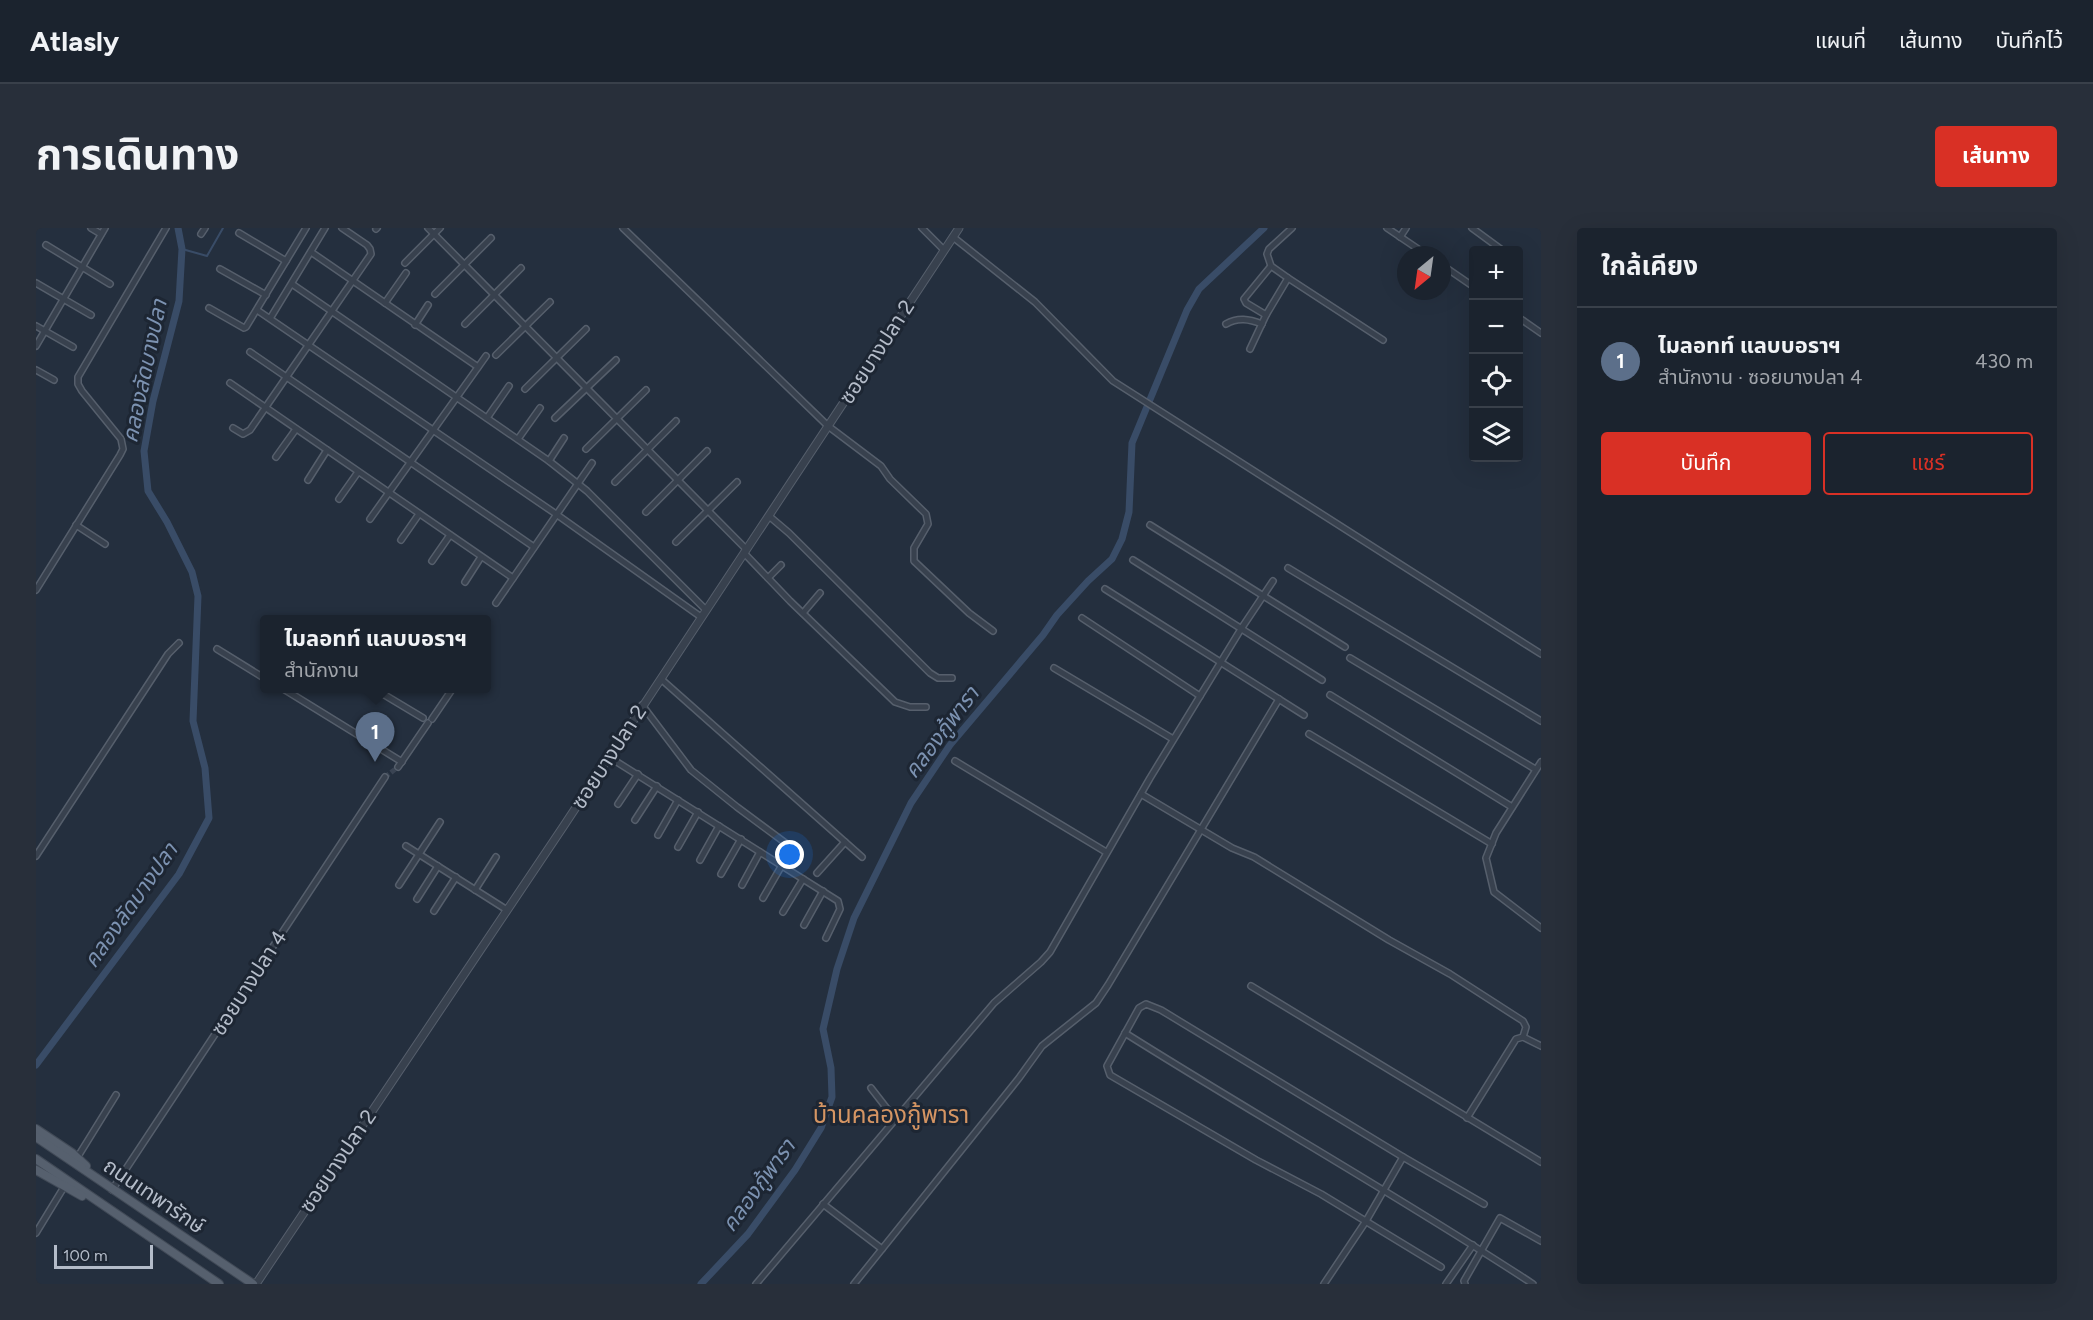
<!DOCTYPE html>
<html lang="th">
<meta charset="utf-8">
<style>
:root{--surface:#1b232e;--page:#282f3a;--text:#f1f3f6;--muted:#a0a4aa;--line:#39404a;--accent:#d93025}
body{margin:0;font-family:Figtree,"Noto Sans Thai",sans-serif;background:var(--page);color:var(--text)}
.controls{position:absolute;right:18px;top:18px;display:grid;overflow:hidden;border-radius:6px;box-shadow:0 6px 24px #0002}
.controls button{width:54px;height:54px;display:grid;place-items:center;padding:0;border:0;border-bottom:2px solid var(--line);background:var(--surface);color:var(--text);font:30px sans-serif}
.compass{position:absolute;left:1361px;top:18px;width:54px;height:54px;border-radius:50%;background:var(--surface);box-shadow:0 6px 24px #0002;rotate:209deg}
.scale{position:absolute;left:18px;bottom:15px;width:99px;box-sizing:border-box;padding-left:6px;border:3px solid #b4bcc9;border-top:0;font-size:16px;line-height:21px;white-space:nowrap;color:#b4bcc9;-webkit-text-stroke:4px #1d2633;paint-order:stroke}
.you{position:absolute;left:754px;top:627px;width:21px;height:21px;margin:-15px;border:4px solid #fff;border-radius:50%;background:#1a73e8;box-shadow:0 0 0 9px #1a73e833}
.badge{display:grid;place-items:center;width:39px;height:39px;border-radius:50%;background:var(--accent);color:#fff;font-size:20px;font-weight:700}
.pin{position:absolute;translate:-50% -50px;filter:drop-shadow(0 2px 3px #0008)}
.pin::after{content:'';position:absolute;top:32px;width:21px;height:18px;background:inherit;clip-path:polygon(0 0,100% 0,50% 100%)}
.popup{position:absolute;left:224px;top:387px;width:231px;height:78px;box-sizing:border-box;display:grid;place-content:center;border-radius:6px;background:var(--surface);filter:drop-shadow(0 2px 4px #0005);font-size:20px;white-space:nowrap;color:var(--muted)}
.popup b{font-size:22px;color:var(--text)}
.popup::after{content:'';position:absolute;left:50%;top:100%;margin-left:-12px;border:12px solid transparent;border-top-color:var(--surface)}
.list{margin:0;padding:0;list-style:none}
h2{display:flex;justify-content:space-between;align-items:center;height:78px;margin:0;padding:0 24px;font-size:26px}
h2 small{font-size:20px;font-weight:400;color:var(--muted)}
.list li{display:grid;grid-template-columns:39px 1fr auto;gap:18px;align-items:center;box-sizing:border-box;height:108px;padding:0 24px;border-top:2px solid var(--line)}
.list b{display:block;font-size:22px;white-space:nowrap}
.list p{margin:0;font-size:20px;white-space:nowrap;color:var(--muted)}
.list em{font-size:20px;font-style:normal;color:var(--muted)}
.actions{display:flex;gap:12px;padding:18px 24px}
.actions a{flex:1;padding:14px 0;border:2px solid var(--accent);border-radius:6px;text-align:center;font-size:21px;color:var(--accent)}
.actions .main{background:var(--accent);color:#fff}
.icon{flex:none;width:33px;height:33px;fill:none;stroke:currentColor;stroke-width:2;stroke-linecap:round;stroke-linejoin:round}
.map{position:relative;flex:none;width:1505px;height:1056px;overflow:hidden;border-radius:6px}
header{display:flex;align-items:center;gap:36px;box-sizing:border-box;height:84px;padding:0 30px;background:var(--surface);border-bottom:2px solid var(--line)}
header strong{font-size:28px}
nav{display:flex;gap:33px;margin-inline-start:auto;font-size:21px}
.intro{display:flex;align-items:center;justify-content:space-between;box-sizing:border-box;height:144px;padding:0 36px}
h1{margin:0;font-size:42px}
.button{padding:15px 27px;border-radius:6px;background:var(--accent);color:#fff;font-size:21px;font-weight:700}
main{display:flex;gap:36px;padding:0 36px}
aside{flex:1;background:var(--surface);border-radius:6px;box-shadow:0 6px 24px #0002}
.map>svg:first-child{display:block}
.lines{fill:none;stroke-linecap:round;stroke-linejoin:round}
.stream{stroke:#394c67;stroke-width:2}
.canal{stroke:#394c67;stroke-width:7}
.minor-tunnel{stroke:#3a4453;stroke-width:5;stroke-dasharray:5 2.5;stroke-linecap:butt}
.minor-casing{stroke:#565f6c;stroke-width:8}
.tertiary-casing{stroke:#565f6c;stroke-width:9}
.primary-casing{stroke:#414a57;stroke-width:10}
.minor{stroke:#38414e;stroke-width:5}
.tertiary{stroke:#38414e;stroke-width:7}
.primary{stroke:#56606e;stroke-width:8}
.labels{text-anchor:middle;stroke-width:6;stroke-linejoin:round;paint-order:stroke}
.street-label{font-size:21px;fill:#b4bcc9;stroke:#1d2633}
.water-label{font-size:22px;font-style:italic;fill:#7c92b1;stroke:#1d2633}
.quarter-label{font-size:24px;fill:#d59563;stroke:#1d2633}
</style>
<header>
<strong>Atlasly</strong>
<nav><a>แผนที่</a><a>เส้นทาง</a><a>บันทึกไว้</a></nav>
</header>
<div class="intro"><h1>การเดินทาง</h1><a class="button">เส้นทาง</a></div>
<main>
<div class="map">
<svg width="1505" height="1056" viewBox="0 0 1505 1056">
<rect width="100%" height="100%" fill="#242f3e"/>
<g class="lines">
<!-- stream -->
<polyline class="stream" points="146,21 171,28 187,0"/>
<!-- canal -->
<g class="canal">
<polyline points="0,837 143,646 173,590 169,540 157,493 162,368 156,344 131,294 112,263 108,223 117,173 143,73 146,21 142,0"/>
<polyline points="665,1056 712,1006 759,942 785,900 796,869 795,840 787,801 801,741 818,690 875,575 914,517 1007,407 1021,387 1052,353 1076,331 1086,311 1093,284 1096,215 1151,82 1163,61 1228,0"/>
</g>
<!-- minor-tunnel -->
<polyline class="minor-tunnel" points="349,549 362,539"/>
<!-- minor casing -->
<g class="minor-casing">
<g id="minor">
<polyline points="55,0 65,6"/>
<polyline points="392,0 710,321"/>
<polyline points="587,0 792,198 845,238 854,251 890,286 892,296 878,320 878,333 933,385 957,403"/>
<polyline points="886,0 908,22"/>
<polyline points="1351,0 1391,27"/>
<polyline points="1436,0 1466,22"/>
<polyline points="340,1 341,0"/>
<polyline points="203,5 250,33"/>
<polyline points="165,6 169,0"/>
<polyline points="917,9 999,74 1077,153 1505,426"/>
<polyline points="1364,9 1370,0"/>
<polyline points="10,17 74,56"/>
<polyline points="275,24 442,139"/>
<polyline points="369,35 404,0"/>
<polyline points="1406,37 1438,59"/>
<polyline points="184,41 230,67"/>
<polyline points="1252,50 1347,112"/>
<polyline points="0,55 55,87"/>
<polyline points="256,56 513,233 551,263 670,382"/>
<polyline points="399,66 455,10"/>
<polyline points="349,75 370,45"/>
<polyline points="173,80 208,100 210,99 270,0"/>
<polyline points="221,82 520,286 665,389"/>
<polyline points="1230,87 1210,75 1208,71 1235,38"/>
<polyline points="235,89 289,0"/>
<polyline points="1482,89 1505,105"/>
<polyline points="429,96 485,40"/>
<path d="M 1190,96 C 1202,89 1213,91 1226,96"/>
<polyline points="379,97 392,77"/>
<polyline points="0,98 37,119"/>
<polyline points="0,118 69,0"/>
<polyline points="1214,121 1230,87 1252,50 1235,38 1231,26 1233,21 1256,0"/>
<polyline points="214,124 498,319"/>
<polyline points="460,127 514,74"/>
<polyline points="0,142 18,152"/>
<polyline points="194,155 477,350"/>
<polyline points="489,161 550,101"/>
<polyline points="451,190 473,158"/>
<polyline points="519,190 580,132"/>
<polyline points="197,200 207,206 214,202 335,26 334,21 331,17 306,0"/>
<polyline points="482,211 504,180"/>
<polyline points="550,221 610,162"/>
<polyline points="240,229 260,201"/>
<polyline points="513,233 528,210"/>
<polyline points="272,252 291,222"/>
<polyline points="579,254 640,193"/>
<polyline points="303,271 322,244"/>
<polyline points="610,284 671,223"/>
<polyline points="733,288 753,305 894,445 902,450 916,450"/>
<polyline points="334,291 450,128"/>
<polyline points="40,297 69,316"/>
<polyline points="1114,297 1309,419"/>
<polyline points="365,312 383,286"/>
<polyline points="640,314 701,254"/>
<polyline points="708,325 754,373 859,474 874,479 890,479"/>
<polyline points="1097,332 1286,452"/>
<polyline points="396,333 414,307"/>
<polyline points="1252,340 1505,493"/>
<polyline points="732,350 745,337"/>
<polyline points="429,354 445,329"/>
<polyline points="1069,361 1268,487"/>
<polyline points="0,362 84,227 87,221 85,211 46,163 42,156 42,149 130,0"/>
<polyline points="460,375 556,235"/>
<polyline points="767,385 784,365"/>
<polyline points="1046,390 1164,468"/>
<polyline points="181,421 228,450"/>
<polyline points="1314,430 1499,541"/>
<polyline points="1018,440 1137,511"/>
<polyline points="625,451 826,629"/>
<polyline points="246,460 366,534"/>
<polyline points="337,460 387,490"/>
<polyline points="1294,467 1476,579"/>
<polyline points="606,477 655,542 701,579 759,622"/>
<polyline points="396,491 417,460"/>
<polyline points="1273,506 1456,616"/>
<polyline points="573,529 802,673 804,681 790,710"/>
<polyline points="919,533 1070,624"/>
<polyline points="1505,534 1460,605 1450,630 1458,664 1505,700"/>
<polyline points="362,539 392,495"/>
<polyline points="1105,566 1196,620 1218,629 1353,712 1414,746 1487,793 1490,799 1487,809"/>
<polyline points="582,576 602,546"/>
<polyline points="599,592 621,558"/>
<polyline points="622,607 642,572"/>
<polyline points="370,618 471,682"/>
<polyline points="642,619 662,584"/>
<polyline points="0,628 132,426 143,415"/>
<polyline points="664,632 683,598"/>
<polyline points="781,645 809,614"/>
<polyline points="685,646 705,611"/>
<polyline points="363,657 404,594"/>
<polyline points="706,657 724,624"/>
<polyline points="439,662 460,629"/>
<polyline points="727,670 746,637"/>
<polyline points="381,671 402,638"/>
<polyline points="398,683 420,649"/>
<polyline points="747,684 767,651"/>
<polyline points="768,697 787,663"/>
<polyline points="1215,758 1505,934"/>
<path d="M 1089,805 C 1224,890 1363,968 1497,1056"/>
<polyline points="835,860 859,891"/>
<polyline points="1431,890 1480,811 1487,809 1505,818"/>
<polyline points="41,930 80,867"/>
<polyline points="76,962 349,549"/>
<polyline points="787,976 846,1021"/>
<polyline points="0,1005 28,959"/>
<polyline points="1405,1039 1285,966 1220,932 1074,847 1071,838 1103,780 1110,776 1125,782 1367,929 1448,976"/>
<polyline points="720,1056 958,775 1005,734 1014,724 1114,550 1205,401 1237,353"/>
<polyline points="818,1056 983,850 1006,818 1060,775 1072,757 1243,471"/>
<polyline points="1288,1056 1330,993 1367,929"/>
<polyline points="1410,1056 1437,1017"/>
<polyline points="1429,1056 1428,1053 1464,990 1505,1013"/>
</g>
</g>
<!-- tertiary casing -->
<g class="tertiary-casing">
<polyline id="tertiary" points="220,1056 527,599 923,0"/>
</g>
<!-- primary casing -->
<g class="primary-casing">
<g id="primary">
<polyline points="0,901 36,925 50,938"/>
<polyline points="0,909 217,1056"/>
<polyline points="0,931 183,1056"/>
<polyline points="0,942 46,968"/>
</g>
</g>
<!-- minor -->
<use href="#minor" class="minor"/>
<!-- tertiary -->
<use href="#tertiary" class="tertiary"/>
<!-- primary -->
<use href="#primary" class="primary"/>
</g>
<g class="labels">
<!-- street labels -->
<g class="street-label">
<text transform="translate(841 124) rotate(-57)" y="7">ซอยบางปลา 2</text>
<text transform="translate(573 529) rotate(-57)" y="7">ซอยบางปลา 2</text>
<text transform="translate(213 755) rotate(-57)" y="7">ซอยบางปลา 4</text>
<text transform="translate(302 933) rotate(-56)" y="7">ซอยบางปลา 2</text>
<text transform="translate(118 968) rotate(34)" y="7">ถนนเทพารักษ์</text>
</g>
<!-- water labels -->
<g class="water-label">
<text transform="translate(108 143) rotate(-78)" y="8">คลองลัดบางปลา</text>
<text transform="translate(905 504) rotate(-53)" y="8">คลองกู้พารา</text>
<text transform="translate(94 677) rotate(-55)" y="8">คลองลัดบางปลา</text>
<text transform="translate(722 957) rotate(-54)" y="8">คลองกู้พารา</text>
</g>
<!-- quarter labels -->
<g class="quarter-label">
<text x="855" y="895">บ้านคลองกู้พารา</text>
</g>
</g>
</svg>
<div class="controls">
<button>+</button>
<button>−</button>
<button><svg class="icon" aria-label="locate" viewBox="0 0 24 24"><circle cx="12" cy="12" r="6"/><path d="M12 2v4M12 18v4M2 12h4M18 12h4"/></svg></button>
<button><svg class="icon" aria-label="layers" viewBox="0 0 24 24"><path d="M12 4l9 5-9 5-9-5zM3 14l9 5 9-5"/></svg></button>
</div>
<svg class="compass" viewBox="-18 -18 36 36"><path d="M0-13l5 13h-10z" fill="#e53935"/><path d="M0 13l5-13h-10z" fill="#a0a4aa"/></svg>
<div class="scale">100 m</div>
<div class="you"></div>
<div class="pin badge" style="left:339px;top:534px;background:#5c6f8a">1</div>
<div class="popup"><b>ไมลอทท์ แลบบอราฯ</b>สำนักงาน</div>
</div>
<aside>
<h2>ใกล้เคียง<small></small></h2>
<ul class="list">
<li><span class="badge" style="background:#5c6f8a">1</span><div><b>ไมลอทท์ แลบบอราฯ</b><p>สำนักงาน · ซอยบางปลา 4</p></div><em>430 m</em></li>
</ul>
<div class="actions"><a class="main">บันทึก</a><a>แชร์</a></div>
</aside>
</main>
